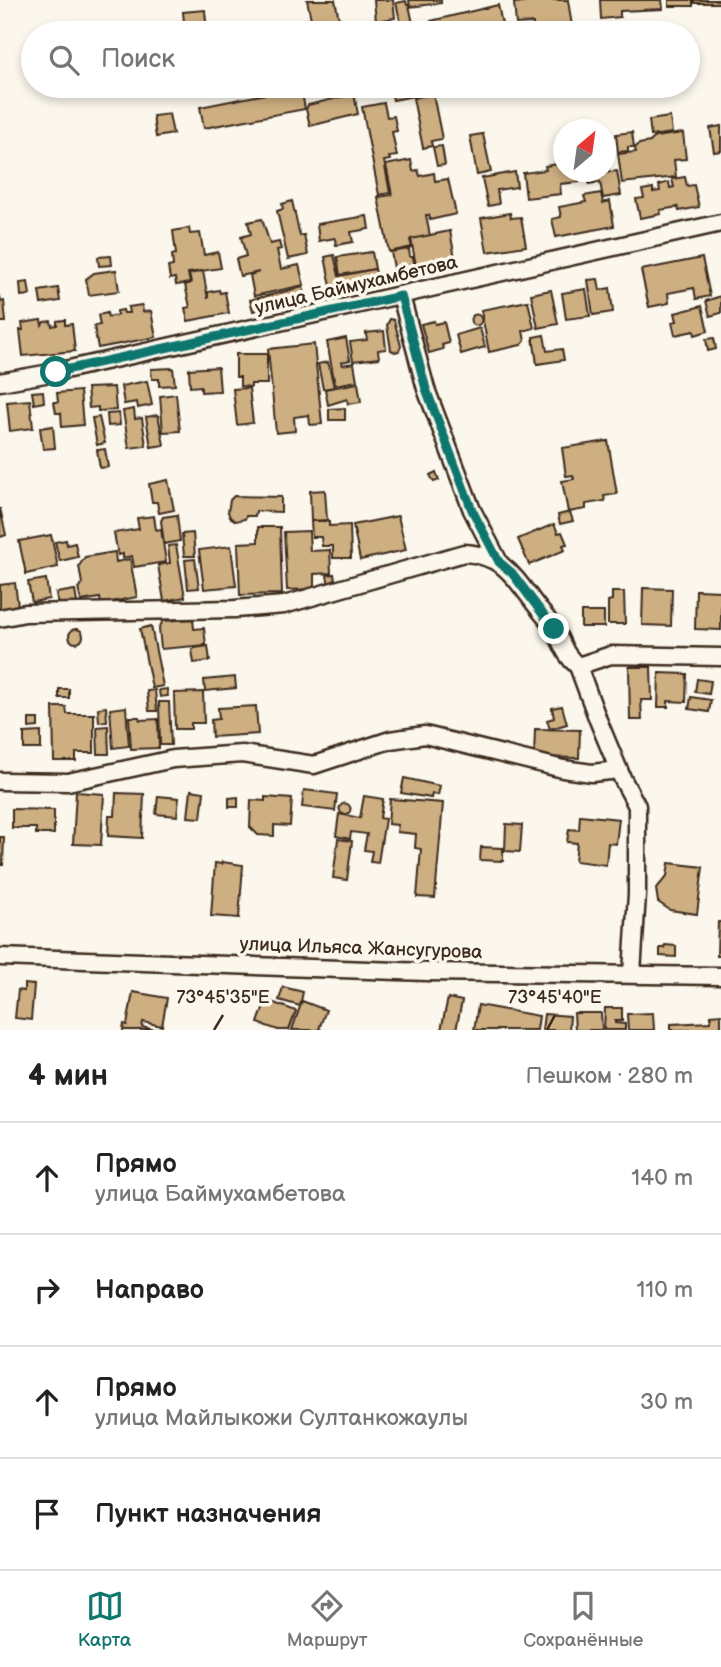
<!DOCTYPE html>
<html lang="ru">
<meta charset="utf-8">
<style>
:root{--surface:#fff;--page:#f2f2f2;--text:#222;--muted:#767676;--line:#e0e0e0;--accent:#0f766e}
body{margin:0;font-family:"Balsamiq Sans",sans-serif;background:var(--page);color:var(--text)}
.compass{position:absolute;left:553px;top:119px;width:63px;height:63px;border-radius:50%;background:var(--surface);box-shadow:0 4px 10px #0003;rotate:29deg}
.stop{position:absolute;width:21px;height:21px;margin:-16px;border:5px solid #0f766e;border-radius:50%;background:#fff}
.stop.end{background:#0f766e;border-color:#fff;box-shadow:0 2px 7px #0008}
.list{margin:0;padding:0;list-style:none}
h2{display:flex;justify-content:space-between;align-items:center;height:91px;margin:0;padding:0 28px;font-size:30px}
h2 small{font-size:23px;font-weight:400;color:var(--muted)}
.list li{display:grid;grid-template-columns:46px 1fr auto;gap:21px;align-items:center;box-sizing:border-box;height:112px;padding:0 28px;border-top:2px solid var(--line)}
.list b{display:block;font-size:26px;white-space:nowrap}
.list p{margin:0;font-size:23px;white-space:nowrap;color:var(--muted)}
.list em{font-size:23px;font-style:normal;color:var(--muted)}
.icon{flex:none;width:38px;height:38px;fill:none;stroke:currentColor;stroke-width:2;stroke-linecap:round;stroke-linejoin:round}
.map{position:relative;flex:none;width:721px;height:1030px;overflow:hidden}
.search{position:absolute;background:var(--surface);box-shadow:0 4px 10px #0003;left:21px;right:21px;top:21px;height:77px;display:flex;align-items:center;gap:18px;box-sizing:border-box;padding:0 24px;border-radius:38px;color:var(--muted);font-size:26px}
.sheet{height:539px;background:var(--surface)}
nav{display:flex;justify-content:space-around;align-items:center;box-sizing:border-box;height:98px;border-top:2px solid var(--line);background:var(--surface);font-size:19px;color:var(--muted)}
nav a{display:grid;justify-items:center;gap:4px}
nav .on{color:var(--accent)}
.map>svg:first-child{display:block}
.building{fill:#ceaf82;stroke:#3b2a1e;stroke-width:2}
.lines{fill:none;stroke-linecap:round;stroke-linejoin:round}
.minor-casing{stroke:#3b2a1e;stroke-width:21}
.minor{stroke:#fbf7ec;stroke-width:16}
.route{stroke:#0f766e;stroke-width:9}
.ticks{fill:none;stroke:#3b2a1e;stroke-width:2.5}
.labels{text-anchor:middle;stroke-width:7;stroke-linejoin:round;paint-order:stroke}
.street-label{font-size:19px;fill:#3b2a1e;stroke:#fbf7ec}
.ticks-label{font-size:18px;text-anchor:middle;fill:#3b2a1e;stroke:#fbf7ec;stroke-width:7;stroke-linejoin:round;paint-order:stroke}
</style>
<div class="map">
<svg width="721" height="1030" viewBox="0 0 721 1030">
<rect width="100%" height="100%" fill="#fbf7ec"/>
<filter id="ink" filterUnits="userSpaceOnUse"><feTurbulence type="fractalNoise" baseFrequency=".0143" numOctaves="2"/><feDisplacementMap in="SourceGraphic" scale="14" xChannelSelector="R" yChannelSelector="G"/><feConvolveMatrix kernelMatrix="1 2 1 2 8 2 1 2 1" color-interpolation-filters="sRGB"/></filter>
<g filter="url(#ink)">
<!-- building -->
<g class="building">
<polygon points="307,0 335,0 342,33 314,33"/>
<polygon points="374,0 393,0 395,18 376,21"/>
<polygon points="409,0 441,0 441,3 410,7"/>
<polygon points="547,0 568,0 573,33 547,33 546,28 533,29 533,23 516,24 514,3"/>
<polygon points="600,0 662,0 663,9 620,11 620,17 601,19"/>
<rect x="669" y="0" width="24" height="6"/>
<rect x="694" y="0" width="27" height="3"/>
<polygon points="406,1 407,5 409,5 415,33 403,33 396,3"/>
<polygon points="498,5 502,24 465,33 429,33 427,25 431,21"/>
<polygon points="205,10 207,33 185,33 183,12"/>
<polygon points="325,86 352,86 354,92 327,98"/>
<polygon points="390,86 418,86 420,95 393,100"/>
<polygon points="301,87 305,109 204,128 200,107"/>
<polygon points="354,94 358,114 310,126 306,109 308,105"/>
<polygon points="433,94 442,139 431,141 432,146 423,148 413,98"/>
<polygon points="384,103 387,117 394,116 397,131 392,132 397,156 389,157 390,160 384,161 390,193 379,195 362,107"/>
<polygon points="169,114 173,134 156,137 153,116"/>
<polygon points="670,117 672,133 651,136 649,120"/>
<polygon points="721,126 721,151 714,152 710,128"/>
<polygon points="632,132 634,147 628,147 628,151 618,152 616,134"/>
<polygon points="683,133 686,159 674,160 676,177 622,183 618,154 636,152 635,148 639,144 650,142 655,137"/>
<polygon points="483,134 491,172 477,175 470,136"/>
<polygon points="442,146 445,165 437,166 433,147"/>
<polygon points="606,153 609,172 617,171 621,195 603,198 600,182 589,184 587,172 606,172"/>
<polygon points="411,160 413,171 418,170 420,176 434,173 435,181 448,179 456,214 430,220 429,215 426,215 430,236 410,240 412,247 389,252 378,197 392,195 386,165"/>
<polygon points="564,163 564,172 577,172 579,182 560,184 561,194 526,198 523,173 546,170 545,166"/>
<polygon points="515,172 517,187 497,190 499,204 488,206 482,178"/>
<polygon points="685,177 687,186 694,185 699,207 679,211 678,207 660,210 661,214 640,218 636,199 644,198 642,190 653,188 653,192 660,191 659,185 669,182 670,188 674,187 672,179"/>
<polygon points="601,193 603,203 610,201 614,226 556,237 552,219 561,217 559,207 586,202 584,196"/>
<polygon points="292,201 300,236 304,235 308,255 288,259 277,211 283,209 282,204"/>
<polygon points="510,213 511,218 521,217 526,246 487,252 481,218"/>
<polygon points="367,216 369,229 351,232 353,242 336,245 335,238 319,241 317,224"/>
<polygon points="262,219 270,244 279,242 281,249 277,250 281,269 299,265 304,285 254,296 250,275 259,272 240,276 236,259 246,256 241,237 251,234 248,222"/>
<polygon points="189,228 190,234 200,233 204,255 218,252 221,268 188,273 190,283 176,285 175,278 170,279 168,267 173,266 172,255 176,254 173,231"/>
<polygon points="450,231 455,258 435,262 436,268 417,271 411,239"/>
<polygon points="409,249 410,257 413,257 417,276 396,279 391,252"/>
<polygon points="372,252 375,269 340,275 337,257"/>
<polygon points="334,255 339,276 375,269 378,281 332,291 325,257"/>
<polygon points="111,256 112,265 99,266 98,257"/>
<polygon points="702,258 710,296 696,299 694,288 668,293 669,303 649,307 641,270"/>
<polygon points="116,270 119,291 89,295 86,279 94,273"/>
<polygon points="203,271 208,299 208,292 219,290 220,293 225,292 229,313 188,321 185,308 190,307 185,285 191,283 189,274"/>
<polygon points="598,279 600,290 610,288 613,312 593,315 588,280"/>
<polygon points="28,282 30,295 21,296 20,283"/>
<polygon points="303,287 306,298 253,311 250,300"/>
<polygon points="58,288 60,301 41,304 39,291"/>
<polygon points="586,289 590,316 566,319 562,293"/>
<polygon points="551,290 558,324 538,328 531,294"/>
<polygon points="0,296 1,302 4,301 6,322 0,322"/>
<polygon points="721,296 721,313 710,316 706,301"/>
<polygon points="528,301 534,328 523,331 525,341 521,345 489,352 481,310"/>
<polygon points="142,305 143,312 151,311 156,337 98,348 94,326 100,325 98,315 107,313 108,317 117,315 117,311 123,310 124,313 129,313 128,307"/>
<polygon points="702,306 708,331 695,335 694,331 675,335 672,322 677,321 675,313"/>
<circle cx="476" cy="320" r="5.5"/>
<polygon points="390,319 394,320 401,346 399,351 395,352 391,350 387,325"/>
<polygon points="41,320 42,325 44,322 51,321 52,326 57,325 57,321 65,320 65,325 72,324 75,351 23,356 20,330 23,330 22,323"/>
<polygon points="434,321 435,324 444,322 449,343 442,345 443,349 429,353 421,324"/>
<polygon points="480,328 485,347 461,354 456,335"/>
<polygon points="384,331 386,349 378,350 379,358 353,361 350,342 367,340 366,333"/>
<polygon points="544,335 547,351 562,349 564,360 537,364 533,337"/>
<polygon points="346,338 350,360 342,362 342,365 354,363 357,381 335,385 327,342"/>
<polygon points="714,338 716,349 708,351 706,339"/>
<polygon points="314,344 322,424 310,425 309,415 294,417 295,431 276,433 268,349"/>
<polygon points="236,354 267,354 267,384 251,384 251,387 240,386 240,377 236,377"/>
<polygon points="328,362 334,387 323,389 318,364"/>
<polygon points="218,367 220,391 201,392 201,386 190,387 189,369"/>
<polygon points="173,368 175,385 159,386 159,379 152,379 151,369"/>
<polygon points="147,381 152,405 138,408 137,402 124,404 121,386"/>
<polygon points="358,383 361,402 348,404 347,399 328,405 325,389"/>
<polygon points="114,387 116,410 98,411 98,407 89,408 87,388"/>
<polygon points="249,388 253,423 237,425 233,389"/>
<polygon points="43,391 44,402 34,404 32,392"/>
<polygon points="80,391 83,425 62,427 61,413 56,413 54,402 58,402 57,393"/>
<polygon points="176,394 180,431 163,432 160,396"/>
<polygon points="30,400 33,428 10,431 7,402"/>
<polygon points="345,408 345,420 329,420 329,409"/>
<polygon points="134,409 135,419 142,418 146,446 129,448 123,411"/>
<polygon points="119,413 120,425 108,426 107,414"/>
<polygon points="158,415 164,445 151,447 146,417"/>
<polygon points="99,417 105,443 97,445 92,418"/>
<polygon points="53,426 55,448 43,449 40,428"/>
<polygon points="608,441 617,494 604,496 605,501 586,504 586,509 568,512 562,481 574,479 573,475 566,476 562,448"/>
<polygon points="105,449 108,467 100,468 97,450"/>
<polygon points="436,472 439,480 434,482 430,475"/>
<polygon points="168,480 174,510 159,513 157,502 152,502 149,484"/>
<polygon points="325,490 327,520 311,521 310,491"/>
<polygon points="234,496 281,497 281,512 256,511 255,516 246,516 245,519 236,521 230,517 228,512 230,500"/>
<polygon points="0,508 6,535 0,537"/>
<polygon points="570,512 573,521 560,524 558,515"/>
<polygon points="177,515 180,541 164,544 161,521 163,517"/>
<polygon points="154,516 156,530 161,529 166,562 134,567 132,556 123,558 123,554 118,555 114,533 139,529 137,518"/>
<polygon points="398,516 406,550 360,560 353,525"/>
<polygon points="311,521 329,521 329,526 350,525 351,558 333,558 333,546 322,546 321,537 312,537"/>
<polygon points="554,524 558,533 562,532 567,544 563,545 565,550 529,565 518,539"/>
<polygon points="258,527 280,527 282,594 240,595 238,543 258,542"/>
<polygon points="309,531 310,551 330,550 331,573 314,574 314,589 287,590 284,532"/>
<polygon points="193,533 195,556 184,556 182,534"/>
<polygon points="51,535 58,567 26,574 19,541"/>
<polygon points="66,540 67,545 75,543 78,557 60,561 55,542"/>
<polygon points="176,545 185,597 164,601 158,565 170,563 168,546"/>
<polygon points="231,546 236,586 204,589 199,550"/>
<polygon points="115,552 116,562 130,559 137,597 101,604 100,598 81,601 78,588 82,584 79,566 85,557"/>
<polygon points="195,559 199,588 188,589 185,560"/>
<polygon points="334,574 336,585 329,586 327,575"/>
<polygon points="46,579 49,599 32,602 28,582"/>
<polygon points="15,583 18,606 0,609 0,585"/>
<polygon points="643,588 672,589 671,626 642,625"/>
<polygon points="75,590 77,603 58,605 56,593"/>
<polygon points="696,590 721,591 721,630 695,629"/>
<polygon points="612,592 624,592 625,624 608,624 608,601 612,600"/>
<rect x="581" y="612" width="23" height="15"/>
<polygon points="193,619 194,629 204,628 206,645 161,649 159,628 163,621"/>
<polygon points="151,626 163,686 152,688 140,629"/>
<circle cx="76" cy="636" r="7"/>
<polygon points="208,646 210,661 194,663 192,650 195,648"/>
<polygon points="629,667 651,667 652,700 641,700 642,720 630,720"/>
<polygon points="659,673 687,674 686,702 668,701 668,707 658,707"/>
<polygon points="235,677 236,688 205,691 204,680"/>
<polygon points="697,679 711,681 709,694 695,692"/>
<rect x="59" y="689" width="10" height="9"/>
<polygon points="167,689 168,696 160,697 159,690"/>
<polygon points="155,690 157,711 149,711 147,691"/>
<polygon points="203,692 204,723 191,723 191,729 175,729 174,693"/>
<polygon points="691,697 711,700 709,712 689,709"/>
<polygon points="159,702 169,702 171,745 160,745"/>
<polygon points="256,706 258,734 212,737 211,720 219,719 218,708"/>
<polygon points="562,706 567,724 550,729 547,720 554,718 552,708"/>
<polygon points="53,707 66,707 67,714 94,714 94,753 76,753 76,761 54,761"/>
<polygon points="106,707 107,721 99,722 98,708"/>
<polygon points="126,707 129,746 113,748 110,709"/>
<polygon points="129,717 139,717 140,720 158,719 159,748 131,749"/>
<polygon points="29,719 38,719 38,727 29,728"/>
<polygon points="108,726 109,754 98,754 97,727"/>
<polygon points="535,729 580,730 579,758 534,757"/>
<polygon points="41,732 41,749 24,749 24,733"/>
<polygon points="404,778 440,786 438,795 432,794 431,798 401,793"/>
<polygon points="191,790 204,792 201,818 188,817"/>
<polygon points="304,790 337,794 335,811 302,807"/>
<polygon points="76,792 104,794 101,845 73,844"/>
<polygon points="116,793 144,794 142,838 108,836 109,816 115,816"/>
<polygon points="158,796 179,798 177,816 156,814"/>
<polygon points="364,796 383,799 380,818 385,819 378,863 370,862 372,851 364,850 367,834 351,832 350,839 336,836 339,814 360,818"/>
<polygon points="238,797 238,807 229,807 229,798"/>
<polygon points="265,797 292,799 290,826 274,825 274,836 258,835 250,827 251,800 265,801"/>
<polygon points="390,799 443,803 435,898 417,897 421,849 415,848 416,834 397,832 398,825 388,824"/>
<circle cx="345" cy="809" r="5.5"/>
<polygon points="12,809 54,810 54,834 36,834 36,828 12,828"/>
<polygon points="580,815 619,819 616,844 608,843 606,865 575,861 577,843 567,842 569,829 579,830"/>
<polygon points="506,824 522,825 520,852 505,851"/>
<polygon points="0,837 4,837 3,865 0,865"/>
<polygon points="338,839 352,841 347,880 333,878"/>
<polygon points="481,847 503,848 503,861 480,860"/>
<polygon points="222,862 243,865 239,918 211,916 215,863 222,864"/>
<polygon points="669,863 703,867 697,914 670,910 658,902 656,889 667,876"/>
<polygon points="718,922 721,922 721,956 717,956"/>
<polygon points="665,945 676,946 676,957 660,956 660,948 664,948"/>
<polygon points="24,984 34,985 31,1020 15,1018 18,990 24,991"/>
<polygon points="283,987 303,992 300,1006 279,1000"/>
<polygon points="133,992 167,998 162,1026 143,1022 142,1027 157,1030 123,1030 124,1024 127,1025"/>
<polygon points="448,998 462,1001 456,1030 441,1030"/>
<polygon points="266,1000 296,1011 289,1030 278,1030 258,1023"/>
<polygon points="302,1001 326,1010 319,1029 322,1030 292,1030"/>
<polygon points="478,1005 539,1016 537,1030 474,1030"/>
<polygon points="605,1008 622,1008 622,1021 615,1021 615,1023 625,1024 625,1030 604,1030"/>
<polygon points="574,1013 601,1013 602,1030 575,1030"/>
<polygon points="653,1013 654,1030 628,1030 627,1014"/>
<polygon points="544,1014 570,1016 569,1030 542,1030"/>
<polygon points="721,1014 721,1030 671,1030 671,1024 711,1022 711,1015"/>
</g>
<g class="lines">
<!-- minor casing -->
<g class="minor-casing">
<g id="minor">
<polyline points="401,296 426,389 472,510 499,562"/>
<polyline points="0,382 56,372 721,223"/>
<path d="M 0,618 L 25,613 L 235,609 L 284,605 L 464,553 C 500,555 512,573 532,600 C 539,610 549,620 555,630 C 563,645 565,656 578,666"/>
<polyline points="578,666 598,720 623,780 637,806 637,894 632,973"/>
<polyline points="578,666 611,655 721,657"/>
<polyline points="0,781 68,782 173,759 242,754 314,765 390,740 425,735 563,769 592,773 619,770"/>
<polyline points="0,957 427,972 721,976"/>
</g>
</g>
<!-- minor -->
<use href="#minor" class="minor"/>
</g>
</g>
<g class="lines" filter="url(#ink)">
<!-- route -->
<polyline class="route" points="56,372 401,296 426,389 472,510 499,562 512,573 554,629"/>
</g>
<!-- ticks -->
<path class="ticks" d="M 214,1030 L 223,1015M 547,1030 L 555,1015"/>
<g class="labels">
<!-- street labels -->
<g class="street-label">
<text transform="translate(356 284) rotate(-13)" y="7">улица Баймухамбетова</text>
<text transform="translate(361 947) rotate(2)" y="7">улица Ильяса Жансугурова</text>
</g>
</g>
<g class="ticks-label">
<text x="223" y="1003">73°45'35"E</text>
<text x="555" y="1003">73°45'40"E</text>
</g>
</svg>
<svg class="compass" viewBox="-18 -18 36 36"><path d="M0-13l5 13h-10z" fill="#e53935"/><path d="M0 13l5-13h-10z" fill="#767676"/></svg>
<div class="stop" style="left:56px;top:372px"></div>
<div class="stop end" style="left:554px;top:629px"></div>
<div class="search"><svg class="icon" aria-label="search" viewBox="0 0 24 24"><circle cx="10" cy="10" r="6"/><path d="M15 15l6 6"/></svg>Поиск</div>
</div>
<section class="sheet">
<h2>4 мин<small>Пешком · 280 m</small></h2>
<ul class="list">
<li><svg class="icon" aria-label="ahead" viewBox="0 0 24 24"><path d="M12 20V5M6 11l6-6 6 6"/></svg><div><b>Прямо</b><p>улица Баймухамбетова</p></div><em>140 m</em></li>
<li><svg class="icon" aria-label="right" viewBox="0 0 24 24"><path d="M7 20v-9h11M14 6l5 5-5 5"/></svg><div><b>Направо</b></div><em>110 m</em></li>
<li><svg class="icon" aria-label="ahead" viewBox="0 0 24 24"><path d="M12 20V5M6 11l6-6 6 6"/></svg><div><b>Прямо</b><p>улица Майлыкожи Султанкожаулы</p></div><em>30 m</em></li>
<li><svg class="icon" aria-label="arrive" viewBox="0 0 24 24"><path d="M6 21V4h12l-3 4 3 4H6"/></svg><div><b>Пункт назначения</b></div></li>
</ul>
</section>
<nav>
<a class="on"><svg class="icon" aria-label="map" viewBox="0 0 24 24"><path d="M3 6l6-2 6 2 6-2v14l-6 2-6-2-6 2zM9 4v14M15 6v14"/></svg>Карта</a>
<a><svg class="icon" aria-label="directions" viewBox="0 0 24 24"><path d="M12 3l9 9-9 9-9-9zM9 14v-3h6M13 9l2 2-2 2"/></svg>Маршрут</a>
<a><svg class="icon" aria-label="saved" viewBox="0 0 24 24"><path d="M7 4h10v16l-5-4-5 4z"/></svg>Сохранённые</a>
</nav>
